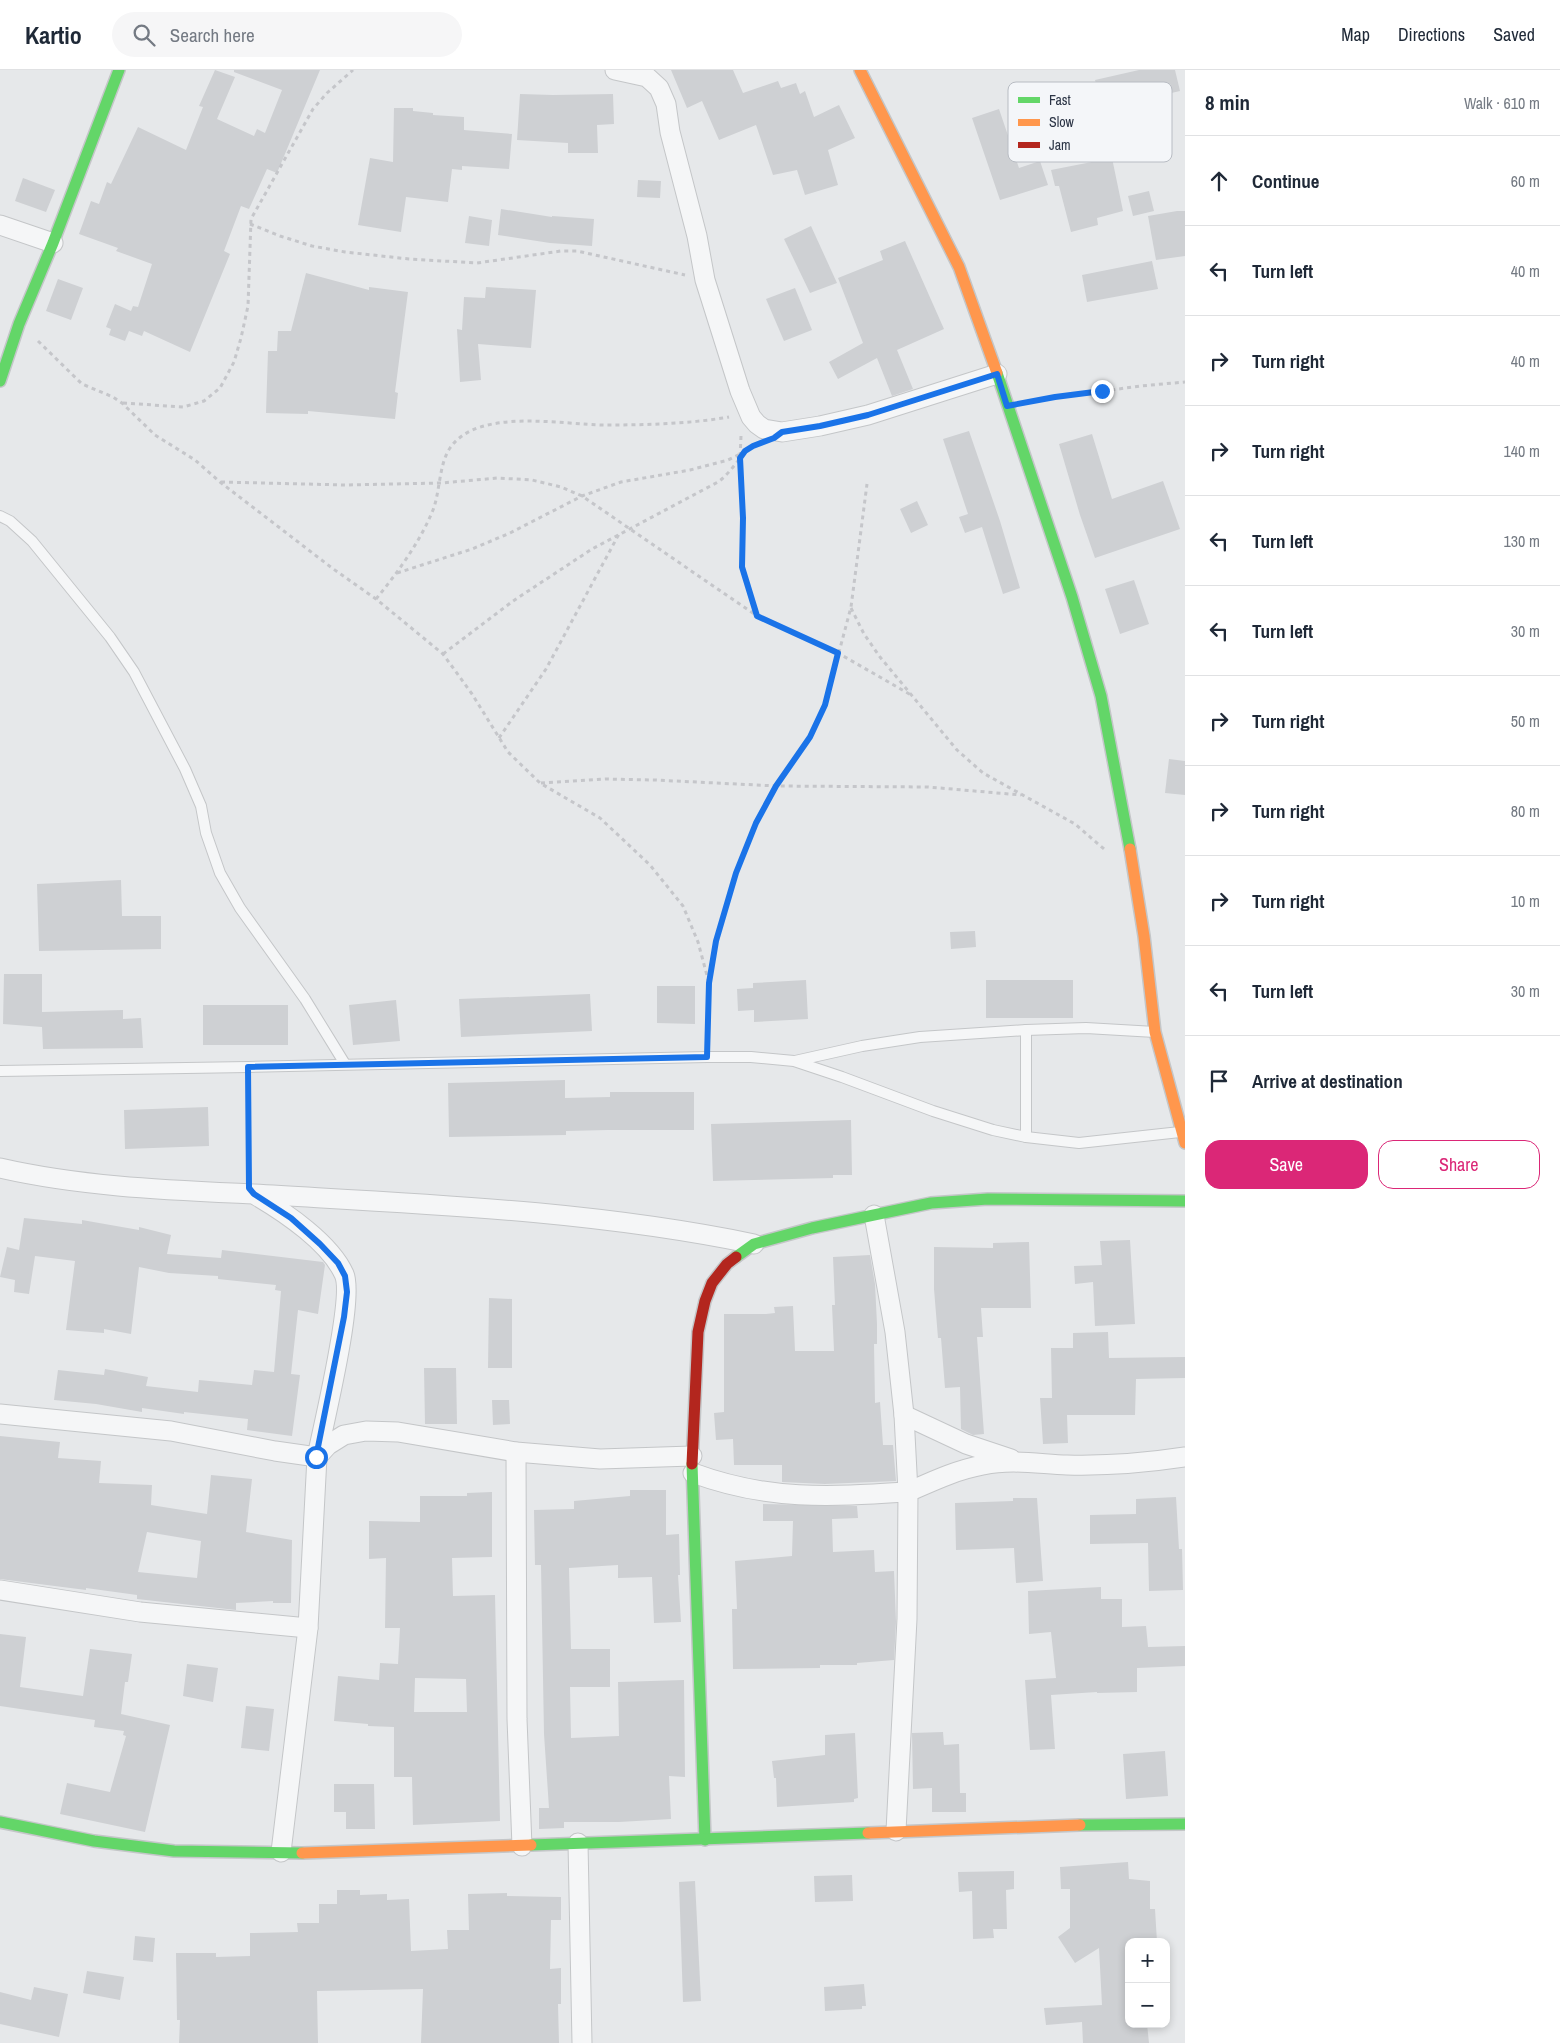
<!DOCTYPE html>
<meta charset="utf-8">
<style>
:root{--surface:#fff;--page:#f6f6f7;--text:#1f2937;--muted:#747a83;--line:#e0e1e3;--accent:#db2777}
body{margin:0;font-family:"Archivo Narrow",sans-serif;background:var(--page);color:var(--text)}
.controls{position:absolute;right:15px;bottom:15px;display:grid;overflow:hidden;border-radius:10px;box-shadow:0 2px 8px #0003}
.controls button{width:45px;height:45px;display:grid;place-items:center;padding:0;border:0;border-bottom:1px solid var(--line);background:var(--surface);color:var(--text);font:25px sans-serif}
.stop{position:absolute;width:15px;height:15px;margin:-11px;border:4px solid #1a73e8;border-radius:50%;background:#fff}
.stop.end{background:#1a73e8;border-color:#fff;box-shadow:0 1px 5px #0008}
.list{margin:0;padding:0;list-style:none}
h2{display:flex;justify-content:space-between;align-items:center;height:65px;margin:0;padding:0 20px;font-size:21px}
h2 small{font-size:16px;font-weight:400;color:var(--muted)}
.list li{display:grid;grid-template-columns:32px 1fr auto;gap:15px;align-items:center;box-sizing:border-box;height:90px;padding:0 20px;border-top:1px solid var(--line)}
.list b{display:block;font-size:19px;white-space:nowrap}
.list em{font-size:16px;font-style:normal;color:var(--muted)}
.actions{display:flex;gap:10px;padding:15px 20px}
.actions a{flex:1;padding:11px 0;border:1px solid var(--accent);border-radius:15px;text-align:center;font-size:18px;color:var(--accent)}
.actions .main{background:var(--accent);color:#fff}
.icon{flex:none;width:28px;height:28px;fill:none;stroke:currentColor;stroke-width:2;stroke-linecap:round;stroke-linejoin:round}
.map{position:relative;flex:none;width:1185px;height:1973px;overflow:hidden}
header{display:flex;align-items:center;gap:30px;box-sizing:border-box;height:70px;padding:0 25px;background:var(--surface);border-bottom:1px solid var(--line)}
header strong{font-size:24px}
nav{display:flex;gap:28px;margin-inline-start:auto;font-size:18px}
.search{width:350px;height:45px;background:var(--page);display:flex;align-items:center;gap:12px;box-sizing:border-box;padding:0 18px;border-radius:28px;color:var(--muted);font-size:19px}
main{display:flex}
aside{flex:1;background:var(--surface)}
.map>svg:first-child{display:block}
.building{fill:#ced0d3;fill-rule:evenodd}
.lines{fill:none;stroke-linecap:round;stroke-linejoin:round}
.lane-casing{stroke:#c4c6c8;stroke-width:12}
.street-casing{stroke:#c4c6c8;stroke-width:21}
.fast-casing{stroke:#c4c6c8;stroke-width:14}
.slow-casing{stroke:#c4c6c8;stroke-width:14}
.jam-casing{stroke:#c4c6c8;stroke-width:14}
.path{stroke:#c5c6ca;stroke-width:3;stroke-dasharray:4 4;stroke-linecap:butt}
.lane{stroke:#f5f6f7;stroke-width:10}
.street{stroke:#f5f6f7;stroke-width:19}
.fast{stroke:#63d668;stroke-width:11}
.slow{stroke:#ff974d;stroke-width:11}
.jam{stroke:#b3261e;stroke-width:11}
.route{stroke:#1a73e8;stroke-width:6}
.key{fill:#f4f6f9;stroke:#b8bcc3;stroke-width:1}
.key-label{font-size:14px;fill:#2b3445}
</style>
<header>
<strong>Kartio</strong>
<div class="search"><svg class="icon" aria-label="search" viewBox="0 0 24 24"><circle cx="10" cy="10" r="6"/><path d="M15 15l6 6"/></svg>Search here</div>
<nav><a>Map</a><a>Directions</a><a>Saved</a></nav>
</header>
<main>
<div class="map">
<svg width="1185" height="1973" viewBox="0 0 1185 1973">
<rect width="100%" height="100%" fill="#e6e8ea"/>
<!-- building -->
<g class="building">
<polygon points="215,0 235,7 217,49 254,66 257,59 265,63 282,20 234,2 234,0 320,0 277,103 267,99 249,139 241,136 224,181 230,184 190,282 144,261 142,266 129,261 125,271 109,265 111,259 106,257 115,234 131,241 133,236 138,237 152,194 116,181 118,178 79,164 91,131 99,134 107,112 111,114 138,57 186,80 203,37 199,36"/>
<polygon points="671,0 733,0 743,23 778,11 781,18 796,13 800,24 805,21 814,47 839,35 855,68 828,80 838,115 805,125 797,100 773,105 756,55 719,70 702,31 687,38"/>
<polygon points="1139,0 1175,0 1180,21 1102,39 1095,10"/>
<polygon points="520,24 553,25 613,24 614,54 597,55 598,83 568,83 568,73 517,70"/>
<polygon points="394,38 413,38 413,41 433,43 433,45 464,47 464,60 512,64 509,99 462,96 462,100 452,99 448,132 406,127 401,162 358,155 370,88 393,92"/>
<polygon points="999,39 1019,98 1040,91 1048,115 1000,130 972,48"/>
<polygon points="1112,88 1123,141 1097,148 1098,155 1071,162 1059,116 1055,116 1051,100"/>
<polygon points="23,108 55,120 46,142 15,131"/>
<polygon points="638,110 661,111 660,128 637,127"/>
<polygon points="1149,121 1154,141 1133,146 1128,126"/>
<polygon points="501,139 552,147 552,146 594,149 592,176 550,173 498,165"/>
<polygon points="1177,141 1185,141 1185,186 1156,190 1148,146"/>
<polygon points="469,146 492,150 489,176 465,173"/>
<polygon points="811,156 837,213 810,223 784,169"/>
<polygon points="905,171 944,259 897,280 913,319 892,326 877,288 838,309 829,292 863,273 838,208 883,190 880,181"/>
<polygon points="1152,191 1158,219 1087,232 1082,205"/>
<polygon points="306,203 369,220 369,217 408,222 395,322 398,323 395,349 308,341 308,344 266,343 268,281 277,281 278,261 291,261"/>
<polygon points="58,209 83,218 71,250 46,241"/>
<polygon points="486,217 536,220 531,278 478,274 481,310 460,312 457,259 462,260 464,227 485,228"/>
<polygon points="795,218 812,260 784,271 766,229"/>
<polygon points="969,361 1000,451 1020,518 1003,524 982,457 965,463 959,447 968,444 943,369"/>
<polygon points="1092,364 1112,429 1163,411 1180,459 1095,488 1080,445 1059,374"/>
<polygon points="917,431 928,455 911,463 900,439"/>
<polygon points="1134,510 1149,554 1120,564 1105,519"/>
<polygon points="1169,689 1185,691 1185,725 1165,723"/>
<polygon points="121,810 122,846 161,846 161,879 39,881 37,814"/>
<polygon points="975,861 976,877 951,879 950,862"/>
<polygon points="4,904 42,904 42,942 123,940 123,949 141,948 143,978 43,979 42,957 3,954"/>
<polygon points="806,910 808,949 754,952 754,940 738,941 737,919 753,918 753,913"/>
<rect x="986" y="910" width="87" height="38"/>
<polygon points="657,916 695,916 695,954 657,953"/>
<polygon points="590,924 592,961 461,967 459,929"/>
<polygon points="396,930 400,971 353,975 349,935"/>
<rect x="203" y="935" width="85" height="40"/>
<polygon points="565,1010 565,1028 610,1027 610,1022 694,1022 694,1060 608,1060 566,1061 566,1065 449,1067 448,1013"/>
<polygon points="208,1037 209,1076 125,1079 124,1040"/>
<polygon points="851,1050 852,1105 833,1105 833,1108 713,1111 711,1054"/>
<polygon points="24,1148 82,1154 82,1150 139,1160 139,1157 171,1165 167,1184 221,1188 222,1180 323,1192 325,1195 318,1244 298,1240 291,1304 300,1305 292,1366 247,1360 248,1349 184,1342 184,1344 142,1338 142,1342 96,1334 54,1330 58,1300 104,1305 105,1299 148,1307 146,1316 198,1322 199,1310 252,1315 254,1300 274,1302 281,1221 275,1220 276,1215 218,1209 218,1206 169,1203 139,1197 131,1264 104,1259 104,1263 66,1260 75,1191 35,1186 29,1224 14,1222 15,1210 0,1207 7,1177 19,1180"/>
<polygon points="1130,1170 1135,1254 1095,1256 1093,1212 1075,1214 1074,1196 1102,1195 1100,1171"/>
<polygon points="1029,1172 1031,1238 981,1238 983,1267 977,1267 984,1364 973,1365 961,1359 960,1317 945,1318 941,1268 938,1268 934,1219 934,1177 993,1178 993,1173"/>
<polygon points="870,1185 875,1214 877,1254 877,1274 874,1274 875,1333 880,1332 883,1375 893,1375 896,1411 825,1414 782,1412 782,1395 734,1395 733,1369 716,1370 714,1343 724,1342 724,1244 766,1244 775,1243 774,1237 793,1236 795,1281 834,1281 832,1235 835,1235 833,1187"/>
<polygon points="489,1228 512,1229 512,1298 488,1298"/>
<polygon points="1108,1262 1109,1288 1185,1287 1185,1308 1136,1309 1135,1345 1067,1345 1068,1373 1043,1374 1040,1328 1052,1328 1051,1278 1073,1278 1073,1263"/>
<polygon points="424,1298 456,1298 457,1354 425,1354"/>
<polygon points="492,1330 509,1330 510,1354 493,1355"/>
<path d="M 0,1366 L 60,1372 L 58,1388 L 101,1391 L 99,1413 L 152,1415 L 151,1435 L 207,1444 L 211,1405 L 252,1409 L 246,1462 L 292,1470 L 291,1533 L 273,1533 L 273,1531 L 236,1533 L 236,1540 L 137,1529 L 137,1525 L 86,1518 L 86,1520 L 0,1509 ZM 147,1462 L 201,1471 L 197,1508 L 138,1502 Z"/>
<polygon points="630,1420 666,1420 666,1465 679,1464 680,1505 678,1505 681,1552 654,1553 652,1507 618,1508 618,1495 569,1498 571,1579 610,1579 610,1617 570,1617 571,1668 619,1666 618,1612 684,1610 685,1707 669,1706 671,1749 619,1752 564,1752 564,1758 539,1759 539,1738 549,1738 544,1664 541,1495 535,1495 534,1440 574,1439 574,1431 630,1426"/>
<path d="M 492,1422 L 492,1487 L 452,1488 L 453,1526 L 495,1525 L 500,1751 L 413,1755 L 412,1707 L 394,1707 L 394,1657 L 368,1656 L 368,1654 L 334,1651 L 338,1606 L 379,1610 L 380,1593 L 398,1594 L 400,1558 L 385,1558 L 386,1488 L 369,1489 L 369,1451 L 420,1452 L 420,1426 L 467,1426 L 467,1423 ZM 415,1608 L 466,1609 L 467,1642 L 414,1642 Z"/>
<polygon points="1176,1427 1179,1479 1182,1479 1183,1520 1149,1521 1148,1473 1090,1474 1090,1445 1136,1444 1136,1429"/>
<polygon points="1013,1428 1037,1428 1043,1511 1016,1513 1014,1478 956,1480 955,1433 1013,1431"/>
<polygon points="763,1434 857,1436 858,1448 832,1449 833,1482 874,1480 875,1502 894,1501 896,1552 894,1590 857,1593 857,1595 820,1595 820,1598 733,1599 732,1539 737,1539 735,1491 792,1486 793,1451 763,1451"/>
<polygon points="1101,1517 1101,1529 1122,1529 1122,1557 1146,1556 1148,1577 1185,1576 1185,1596 1137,1598 1137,1622 1097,1623 1097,1622 1051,1625 1055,1679 1030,1680 1025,1610 1056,1608 1051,1562 1029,1564 1028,1521"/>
<polygon points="0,1564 26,1567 20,1617 83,1626 90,1579 132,1584 128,1612 125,1612 121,1644 170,1655 145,1762 60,1744 67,1713 110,1722 126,1666 123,1665 124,1661 94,1657 95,1650 0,1636"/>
<polygon points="187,1594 218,1598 213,1632 183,1626"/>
<polygon points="246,1636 274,1639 269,1681 241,1678"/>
<polygon points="943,1662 944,1675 959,1674 960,1723 966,1723 966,1742 932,1742 932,1718 913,1719 912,1663"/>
<polygon points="855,1663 858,1728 854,1729 854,1732 777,1737 776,1708 774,1708 772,1691 825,1685 825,1665"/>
<polygon points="1165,1681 1168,1726 1126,1729 1123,1684"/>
<polygon points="334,1714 374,1714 375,1759 346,1759 346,1742 334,1742"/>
<polygon points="1128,1792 1129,1809 1150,1811 1150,1839 1155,1839 1157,1872 1129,1872 1129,1954 1147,1954 1149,1973 1083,1973 1082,1952 1046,1955 1044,1938 1102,1935 1099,1878 1075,1893 1058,1867 1070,1858 1070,1819 1061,1819 1060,1797"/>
<polygon points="1014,1801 1014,1819 1006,1820 1007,1859 993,1859 994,1868 973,1869 972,1821 959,1822 958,1802"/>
<polygon points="852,1805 853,1831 815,1832 814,1806"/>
<polygon points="695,1811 701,1931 683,1932 679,1812"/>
<polygon points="337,1820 360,1820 360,1825 387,1824 387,1830 409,1829 411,1881 448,1879 447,1860 469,1860 468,1824 507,1823 507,1826 561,1827 561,1850 551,1850 550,1899 561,1898 561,1934 558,1934 559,1973 421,1973 423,1919 317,1921 318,1973 179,1973 180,1950 177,1950 176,1883 216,1883 216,1887 250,1886 250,1863 298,1862 297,1853 319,1853 319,1834 337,1834"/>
<polygon points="135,1866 155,1868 153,1892 133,1890"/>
<polygon points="87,1901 124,1907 120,1930 83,1923"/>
<polygon points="864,1914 866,1936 862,1936 862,1939 825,1941 824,1917"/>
<polygon points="34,1917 68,1924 59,1967 0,1954 0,1922 31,1930"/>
</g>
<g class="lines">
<!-- lane casing -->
<g class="lane-casing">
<g id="lane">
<polyline points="0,446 10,451 32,471 110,567 134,602 185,699 201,736 206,763 220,803 240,838 305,929 345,994"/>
<polyline points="1026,960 1026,1067"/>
<polyline points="795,991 862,976 920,967 1026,960 1086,958 1155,962"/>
<polyline points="0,1001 248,997 707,987 751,987 794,991 842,1007 933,1041 993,1060 1026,1067 1079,1073 1180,1062"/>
</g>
</g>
<!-- street casing -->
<g class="street-casing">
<g id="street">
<polyline points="615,0 647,7 659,18 666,34 670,62 697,166 705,210 740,321 751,347 757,354 764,359 782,362 820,356 868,345 997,304"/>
<polyline points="0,155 53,173"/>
<path d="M 0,1098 C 83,1117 169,1120 254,1124 C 421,1134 590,1140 754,1174"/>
<path d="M 0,1344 L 171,1361 L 275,1381 L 317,1387 C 323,1356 355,1227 344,1204 C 330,1173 286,1143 257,1126"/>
<polyline points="904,1345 966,1374 1011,1389"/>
<polyline points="516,1382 517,1649 522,1776"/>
<path d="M 693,1403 C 769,1431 829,1427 908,1422 L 904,1345 L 895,1262 L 874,1145"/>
<polyline points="0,1520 140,1542 308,1558"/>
<path d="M 896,1761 L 907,1549 L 908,1422 C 933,1411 956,1400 983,1395 C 1011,1389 1039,1394 1067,1395 C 1107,1396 1146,1393 1185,1387"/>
<polyline points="578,1773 582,1973"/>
<polyline points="281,1782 308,1558 317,1387 328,1375 344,1365 366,1361 398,1362 516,1382 600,1389 692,1386"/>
</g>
</g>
<!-- fast casing -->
<g class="fast-casing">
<g id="fast">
<polyline points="997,303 1072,527 1101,626 1130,779"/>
<polyline points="0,311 19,254 53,173 119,0"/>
<polyline points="736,1187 754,1174 812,1158 931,1133 988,1129 1185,1131"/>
<polyline points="692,1394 705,1770"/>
<polyline points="0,1752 94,1771 174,1781 302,1783"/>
<polyline points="1080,1755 1185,1754"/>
<polyline points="531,1775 868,1763"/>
</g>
</g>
<!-- slow casing -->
<g class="slow-casing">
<g id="slow">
<polyline points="860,0 959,197 997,303"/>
<polyline points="1130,779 1144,866 1155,962 1185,1073"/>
<polyline points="868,1763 1080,1755"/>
<polyline points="302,1783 531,1775"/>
</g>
</g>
<!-- jam casing -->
<g class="jam-casing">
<polyline id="jam" points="692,1394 698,1262 705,1231 712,1213 727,1194 736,1187"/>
</g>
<!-- path -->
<g class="path">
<polyline points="250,154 280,166 312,176 345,182 409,189 477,193 561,181 577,181 685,205"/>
<polyline points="38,271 82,314 113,327 122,333 155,365 195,390 220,412 332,498 376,529 443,584 472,624 508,682 540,713 600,748 650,795 683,836 698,872 709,913"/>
<polyline points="1032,331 1140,316 1185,312"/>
<polyline points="123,333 183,337 204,331 220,318 234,292 241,268 248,236 251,149 313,39 327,23 353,0"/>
<polyline points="741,366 740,388 743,448 742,497 757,545"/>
<polyline points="221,412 346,415 441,413 498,408 532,410 561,417 582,426 757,546 838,583 911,625"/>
<polyline points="397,503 472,479 510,463 582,426 621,412 690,400 728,390 740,384"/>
<path d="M 376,529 C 398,502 420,472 433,440 C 440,422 439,394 450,378 C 478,337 563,355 605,355 C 646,355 688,354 729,347"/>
<polyline points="851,538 864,564 880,587 957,680 983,703 1075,754 1104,779"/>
<path d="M 443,584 L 513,531 L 592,479 L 718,412 C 732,402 739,386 753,376"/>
<polyline points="499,668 546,599 619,464"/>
<polyline points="541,713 605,709 655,710 777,716 928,717 1021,725"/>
<polyline points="708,971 709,913 716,871 736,803 756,753 777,716 810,667 825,635 851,537 867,414"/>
<polyline points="248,1105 248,1012"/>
</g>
<!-- lane -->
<use href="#lane" class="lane"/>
<!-- street -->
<use href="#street" class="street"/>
<!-- fast -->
<use href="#fast" class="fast"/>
<!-- slow -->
<use href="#slow" class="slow"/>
<!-- jam -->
<use href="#jam" class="jam"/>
</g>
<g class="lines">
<!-- route -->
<polyline class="route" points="316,1387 344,1247 347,1222 345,1206 338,1193 320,1174 291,1148 254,1124 249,1118 248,997 707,987 709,913 716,871 736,803 756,753 776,716 810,667 825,635 838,583 757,546 742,497 743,448 740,388 745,381 753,376 774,368 782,362 820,356 868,345 997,304 1007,336 1055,327 1102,321"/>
</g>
<!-- legend -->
<rect x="1008" y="12" width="164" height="80" rx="8" class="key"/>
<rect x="1018" y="27" width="22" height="6" fill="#63d668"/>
<rect x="1018" y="49" width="22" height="7" fill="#ff974d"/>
<rect x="1018" y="72" width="22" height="6" fill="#b3261e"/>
<g class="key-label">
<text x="1049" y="35">Fast</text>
<text x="1049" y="57">Slow</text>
<text x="1049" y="80">Jam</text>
</g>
</svg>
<div class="controls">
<button>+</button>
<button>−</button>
</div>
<div class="stop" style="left:316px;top:1387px"></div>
<div class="stop end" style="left:1102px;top:321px"></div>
</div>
<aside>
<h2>8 min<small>Walk · 610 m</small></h2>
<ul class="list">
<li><svg class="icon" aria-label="ahead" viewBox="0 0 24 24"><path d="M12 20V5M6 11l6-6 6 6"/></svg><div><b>Continue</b></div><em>60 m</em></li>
<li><svg class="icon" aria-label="left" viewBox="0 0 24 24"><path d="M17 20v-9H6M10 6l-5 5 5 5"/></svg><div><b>Turn left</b></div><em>40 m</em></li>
<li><svg class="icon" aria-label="right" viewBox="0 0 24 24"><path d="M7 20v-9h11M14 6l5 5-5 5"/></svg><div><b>Turn right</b></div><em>40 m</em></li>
<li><svg class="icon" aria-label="right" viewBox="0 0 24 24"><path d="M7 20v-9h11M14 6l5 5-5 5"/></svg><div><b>Turn right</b></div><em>140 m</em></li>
<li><svg class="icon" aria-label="left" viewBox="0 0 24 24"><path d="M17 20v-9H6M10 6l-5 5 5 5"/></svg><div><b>Turn left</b></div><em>130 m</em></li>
<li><svg class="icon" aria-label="left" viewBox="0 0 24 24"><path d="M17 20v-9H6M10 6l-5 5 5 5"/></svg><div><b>Turn left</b></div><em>30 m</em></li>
<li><svg class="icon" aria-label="right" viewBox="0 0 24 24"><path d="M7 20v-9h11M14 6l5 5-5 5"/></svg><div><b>Turn right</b></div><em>50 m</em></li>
<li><svg class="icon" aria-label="right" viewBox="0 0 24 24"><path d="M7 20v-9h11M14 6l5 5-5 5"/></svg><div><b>Turn right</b></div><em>80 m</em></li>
<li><svg class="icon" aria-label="right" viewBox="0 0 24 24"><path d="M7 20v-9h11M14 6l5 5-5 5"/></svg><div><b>Turn right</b></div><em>10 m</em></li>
<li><svg class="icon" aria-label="left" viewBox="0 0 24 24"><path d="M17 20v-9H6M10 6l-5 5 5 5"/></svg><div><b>Turn left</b></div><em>30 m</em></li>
<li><svg class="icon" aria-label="arrive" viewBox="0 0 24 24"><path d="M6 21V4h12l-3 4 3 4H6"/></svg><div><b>Arrive at destination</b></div></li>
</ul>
<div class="actions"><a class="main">Save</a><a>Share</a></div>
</aside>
</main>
